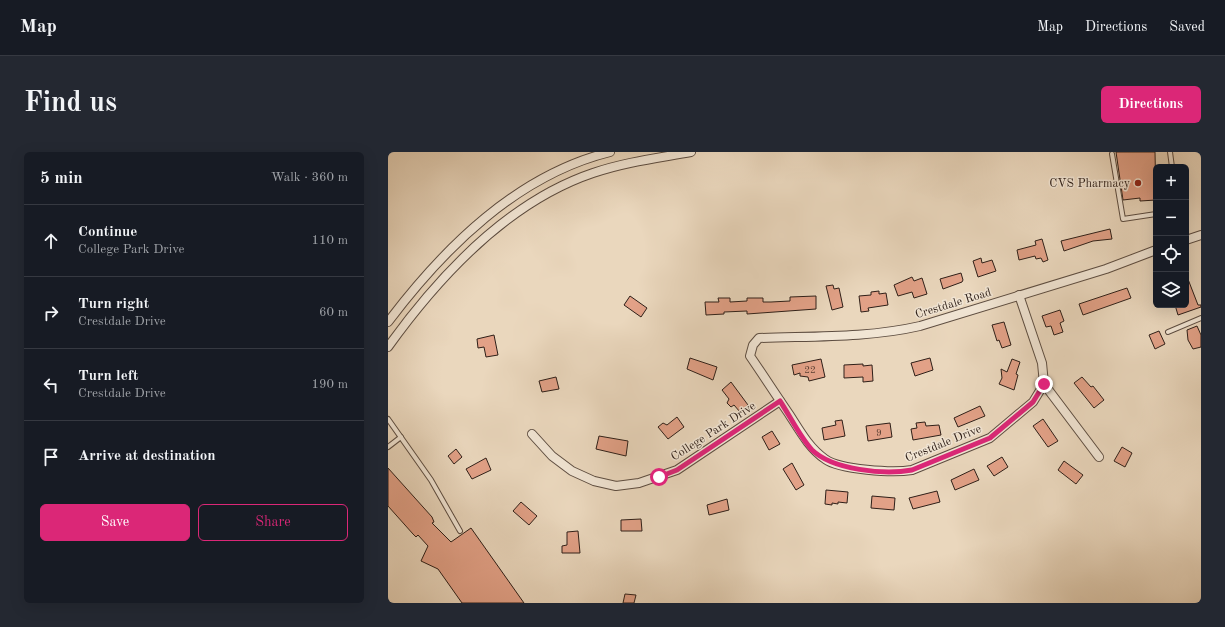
<!DOCTYPE html>
<meta charset="utf-8">
<style>
:root{--surface:#171b24;--page:#242831;--text:#f1f3f6;--muted:#9ea1a6;--line:#363941;--accent:#db2777}
body{margin:0;font-family:"Old Standard TT",serif;background:var(--page);color:var(--text)}
.controls{position:absolute;right:12px;top:12px;display:grid;overflow:hidden;border-radius:6px;box-shadow:0 4px 16px #0002}
.controls button{width:36px;height:36px;display:grid;place-items:center;padding:0;border:0;border-bottom:1px solid var(--line);background:var(--surface);color:var(--text);font:20px sans-serif}
.stop{position:absolute;width:12px;height:12px;margin:-9px;border:3px solid #db2777;border-radius:50%;background:#fff}
.stop.end{background:#db2777;border-color:#fff;box-shadow:0 1px 4px #0008}
.list{margin:0;padding:0;list-style:none}
h2{display:flex;justify-content:space-between;align-items:center;height:52px;margin:0;padding:0 16px;font-size:17px}
h2 small{font-size:13px;font-weight:400;color:var(--muted)}
.list li{display:grid;grid-template-columns:26px 1fr auto;gap:12px;align-items:center;box-sizing:border-box;height:72px;padding:0 16px;border-top:1px solid var(--line)}
.list b{display:block;font-size:15px;white-space:nowrap}
.list p{margin:0;font-size:13px;white-space:nowrap;color:var(--muted)}
.list em{font-size:13px;font-style:normal;color:var(--muted)}
.actions{display:flex;gap:8px;padding:12px 16px}
.actions a{flex:1;padding:9px 0;border:1px solid var(--accent);border-radius:6px;text-align:center;font-size:14px;color:var(--accent)}
.actions .main{background:var(--accent);color:#fff}
.icon{flex:none;width:22px;height:22px;fill:none;stroke:currentColor;stroke-width:2;stroke-linecap:round;stroke-linejoin:round}
.map{position:relative;flex:none;width:813px;height:451px;overflow:hidden;border-radius:6px}
header{display:flex;align-items:center;gap:24px;box-sizing:border-box;height:56px;padding:0 20px;background:var(--surface);border-bottom:1px solid var(--line)}
header strong{font-size:19px}
nav{display:flex;gap:22px;margin-inline-start:auto;font-size:14px}
.intro{display:flex;align-items:center;justify-content:space-between;box-sizing:border-box;height:96px;padding:0 24px}
h1{margin:0;font-size:28px}
.button{padding:10px 18px;border-radius:6px;background:var(--accent);color:#fff;font-size:14px;font-weight:700}
main{display:flex;gap:24px;padding:0 24px}
aside{flex:1;background:var(--surface);border-radius:6px;box-shadow:0 4px 16px #0002}
.map>svg:first-child{display:block}
.building{fill:#e2a187;stroke:#2e1f18}
.lines{fill:none;stroke-linecap:round;stroke-linejoin:round}
.service-casing{stroke:#5d4d41;stroke-width:6}
.minor-casing{stroke:#5d4d41;stroke-width:10}
.service{stroke:#f1e5d4;stroke-width:4}
.minor{stroke:#f1e5d4;stroke-width:8}
.route{stroke:#db2777;stroke-width:5}
.poi-dot{fill:#8f2418;stroke:#f1e5d4;stroke-width:1.5}
.labels{text-anchor:middle;stroke-width:3;stroke-linejoin:round;paint-order:stroke}
.number-label{font-size:10px;fill:#5b4034}
.poi-label{font-size:12px;fill:#2e1f18;stroke:#f1e5d4;text-anchor:end}
.street-label{font-size:12px;fill:#2e1f18;stroke:#f1e5d4}
</style>
<header>
<strong>Map</strong>
<nav><a>Map</a><a>Directions</a><a>Saved</a></nav>
</header>
<div class="intro"><h1>Find us</h1><a class="button">Directions</a></div>
<main>
<aside>
<h2>5 min<small>Walk · 360 m</small></h2>
<ul class="list">
<li><svg class="icon" aria-label="ahead" viewBox="0 0 24 24"><path d="M12 20V5M6 11l6-6 6 6"/></svg><div><b>Continue</b><p>College Park Drive</p></div><em>110 m</em></li>
<li><svg class="icon" aria-label="right" viewBox="0 0 24 24"><path d="M7 20v-9h11M14 6l5 5-5 5"/></svg><div><b>Turn right</b><p>Crestdale Drive</p></div><em>60 m</em></li>
<li><svg class="icon" aria-label="left" viewBox="0 0 24 24"><path d="M17 20v-9H6M10 6l-5 5 5 5"/></svg><div><b>Turn left</b><p>Crestdale Drive</p></div><em>190 m</em></li>
<li><svg class="icon" aria-label="arrive" viewBox="0 0 24 24"><path d="M6 21V4h12l-3 4 3 4H6"/></svg><div><b>Arrive at destination</b></div></li>
</ul>
<div class="actions"><a class="main">Save</a><a>Share</a></div>
</aside>
<div class="map">
<svg width="813" height="451" viewBox="0 0 813 451">
<rect width="100%" height="100%" fill="#ead7bd"/>
<filter id="stains"><feTurbulence type="fractalNoise" baseFrequency=".005" numOctaves="4"/><feColorMatrix values="0 0 0 0 .2 0 0 0 0 .09 0 0 0 0 .02 0 0 0 .5 -.17"/></filter>
<radialGradient id="worn" r=".72"><stop offset=".6" stop-color="#630" stop-opacity="0"/><stop offset="1" stop-color="#630" stop-opacity=".3"/></radialGradient>
<!-- building -->
<g class="building">
<polygon points="728,0 767,0 768,48 752,49 752,46 735,48"/>
<polygon points="722,77 724,87 705,89 676,99 673,89"/>
<polygon points="654,87 660,108 655,110 653,106 648,107 647,104 631,108 629,98 648,93 647,89"/>
<polygon points="593,106 594,111 604,108 608,119 590,125 585,109"/>
<polygon points="573,121 575,128 574,130 555,137 552,127"/>
<polygon points="798,122 810,153 813,153 813,155 790,163 787,153 798,153"/>
<polygon points="524,125 526,129 534,126 539,142 526,146 524,140 510,144 506,133"/>
<polygon points="445,133 446,137 451,136 455,155 444,158 438,134"/>
<polygon points="739,136 743,146 695,163 691,152"/>
<polygon points="491,139 491,142 498,141 500,153 480,156 481,159 473,160 471,144 483,143 483,140"/>
<polygon points="242,144 259,156 253,165 236,153"/>
<polygon points="428,144 428,157 359,162 359,159 336,160 336,162 318,163 317,150 331,150 330,146 342,146 342,150 359,149 359,146 375,146 375,150 383,150 402,149 402,145"/>
<polygon points="672,158 676,169 672,171 675,180 666,183 663,174 658,175 654,164"/>
<polygon points="616,170 623,193 614,196 611,188 609,189 604,173"/>
<polygon points="809,174 813,183 813,195 805,197 800,188 799,178"/>
<polygon points="771,179 777,192 767,197 761,183"/>
<polygon points="106,183 110,203 98,205 96,195 90,196 89,187"/>
<polygon points="302,206 329,215 325,228 299,217"/>
<polygon points="542,206 545,218 527,224 523,211"/>
<polygon points="433,207 437,225 421,229 420,225 412,224 412,221 406,223 404,213"/>
<polygon points="624,207 632,210 628,222 630,223 626,238 611,232 614,226 613,217 619,220"/>
<polygon points="475,212 475,214 484,213 485,229 475,230 475,225 456,226 456,213"/>
<polygon points="168,225 171,237 154,240 151,229"/>
<polygon points="694,225 703,235 705,234 716,248 706,256 686,231"/>
<polygon points="343,230 360,253 352,260 346,253 343,255 339,251 341,247 334,238"/>
<polygon points="592,254 597,264 570,275 566,266"/>
<polygon points="289,265 296,275 280,287 270,275 275,271 279,273"/>
<polygon points="655,267 670,289 660,295 645,274"/>
<polygon points="454,268 457,284 436,288 434,276 448,273 447,269"/>
<polygon points="537,270 538,274 551,273 553,283 525,288 523,277 529,276 528,271"/>
<polygon points="502,271 504,285 480,289 478,274"/>
<polygon points="384,279 392,292 381,298 374,285"/>
<polygon points="211,284 240,289 238,304 208,297"/>
<polygon points="734,295 744,301 737,315 726,309"/>
<polygon points="68,297 74,305 66,312 60,304"/>
<polygon points="614,305 620,315 606,324 599,314"/>
<polygon points="98,306 103,318 84,327 78,317"/>
<polygon points="676,309 695,323 688,332 670,318"/>
<polygon points="404,311 416,333 408,338 395,317"/>
<polygon points="0,316 44,365 46,370 44,371 63,390 83,376 136,451 74,451 50,417 33,409 40,394 30,383 28,385 25,382 0,354"/>
<polygon points="586,317 591,328 567,338 563,328"/>
<polygon points="438,338 460,340 459,351 450,350 450,352 444,351 444,353 437,352"/>
<polygon points="549,339 552,350 525,357 521,346"/>
<polygon points="484,344 507,346 506,358 483,356"/>
<polygon points="339,347 341,358 321,363 319,353"/>
<polygon points="133,350 149,364 141,373 125,359"/>
<polygon points="253,367 254,379 233,379 233,368"/>
<polygon points="190,379 192,401 174,401 174,394 179,393 179,380"/>
<polygon points="237,442 248,443 246,451 235,451"/>
</g>
<g class="lines">
<!-- service casing -->
<g class="service-casing">
<g id="service">
<polyline points="782,0 784,15"/>
<polyline points="724,2 735,67 768,62"/>
<polyline points="780,180 813,166"/>
<polyline points="0,267 43,328 72,379"/>
<polyline points="0,295 13,285"/>
</g>
</g>
<!-- minor casing -->
<g class="minor-casing">
<g id="minor">
<polyline points="798,88 813,83"/>
<polyline points="631,143 654,211 656,232 711,305"/>
<path d="M 0,170 C 56,96 129,23 222,0"/>
<path d="M 0,195 C 51,124 119,50 205,21 C 237,10 270,6 303,0"/>
<path d="M 656,232 L 645,250 L 602,286 L 524,318 C 505,321 452,318 437,307 C 421,296 412,279 401,262 C 388,243 375,223 362,204 L 365,193 L 371,186 C 425,184 480,186 532,174 L 718,117 L 768,98"/>
<polyline points="144,282 164,304 184,319 206,329 228,334 251,331 289,318 392,249"/>
</g>
</g>
<!-- service -->
<use href="#service" class="service"/>
<!-- minor -->
<use href="#minor" class="minor"/>
</g>
<g class="lines">
<!-- route -->
<path class="route" d="M 271,325 L 289,318 L 392,249 C 402,264 412,285 424,298 C 445,318 496,323 524,318 L 602,286 L 645,250 L 656,232"/>
</g>
<!-- markers -->
<circle class="poi-dot" cx="750" cy="31" r="4"/>
<g class="labels">
<!-- number labels -->
<g class="number-label">
<text x="422" y="221">22</text>
<text x="491" y="284">9</text>
</g>
<!-- poi labels -->
<g class="poi-label">
<text x="742" y="35">CVS Pharmacy</text>
</g>
<!-- street labels -->
<g class="street-label">
<text transform="translate(565 151) rotate(-17)" y="4">Crestdale Road</text>
<text transform="translate(325 279) rotate(-33)" y="4">College Park Drive</text>
<text transform="translate(555 291) rotate(-22)" y="4">Crestdale Drive</text>
</g>
</g>
<rect width="100%" height="100%" filter="url(#stains)"/>
<rect width="100%" height="100%" fill="url(#worn)"/>
</svg>
<div class="controls">
<button>+</button>
<button>−</button>
<button><svg class="icon" aria-label="locate" viewBox="0 0 24 24"><circle cx="12" cy="12" r="6"/><path d="M12 2v4M12 18v4M2 12h4M18 12h4"/></svg></button>
<button><svg class="icon" aria-label="layers" viewBox="0 0 24 24"><path d="M12 4l9 5-9 5-9-5zM3 14l9 5 9-5"/></svg></button>
</div>
<div class="stop" style="left:271px;top:325px"></div>
<div class="stop end" style="left:656px;top:232px"></div>
</div>
</main>
